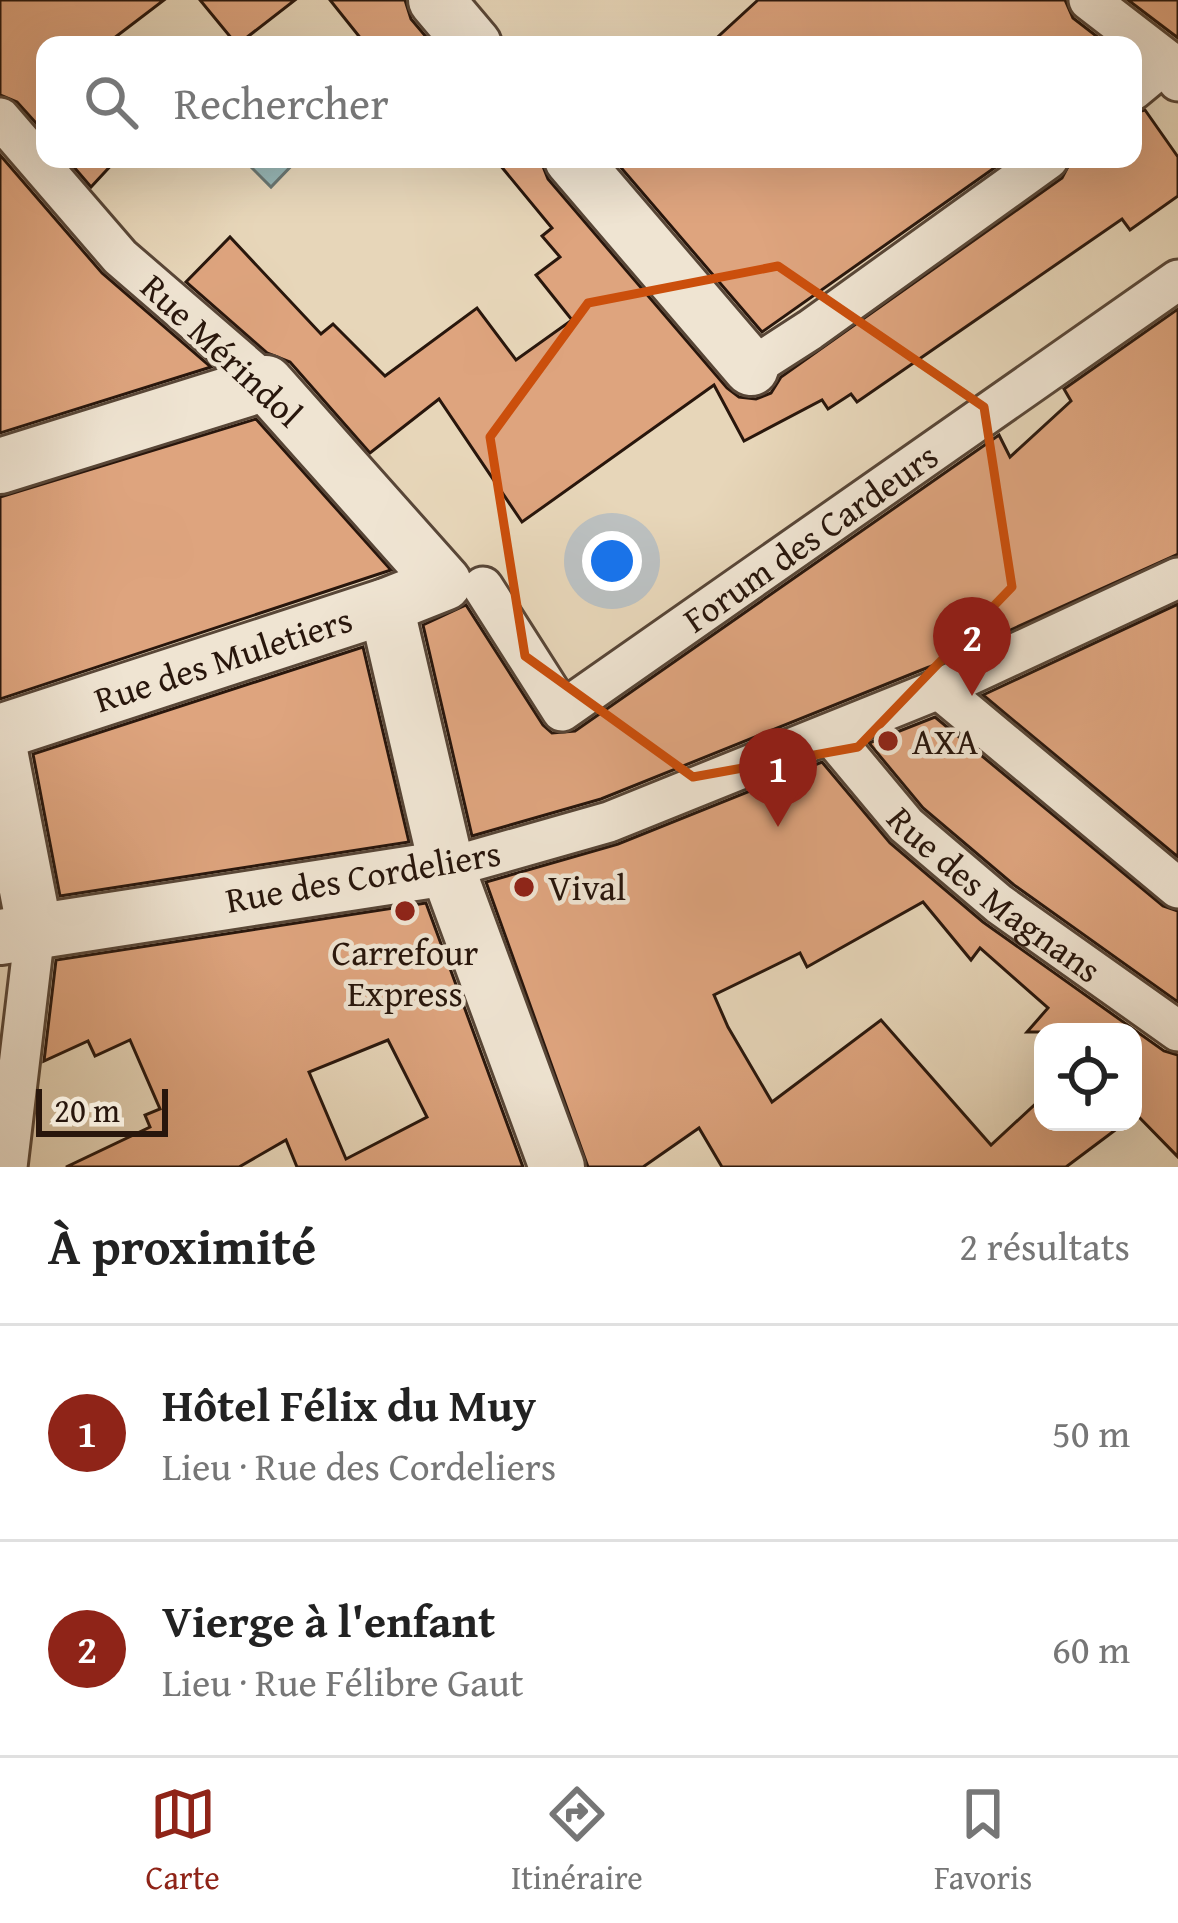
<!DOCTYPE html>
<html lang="fr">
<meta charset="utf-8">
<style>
:root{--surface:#fff;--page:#f2f2f2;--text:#222;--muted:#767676;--line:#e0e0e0;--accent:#8f2418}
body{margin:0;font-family:"Gentium Book Plus",serif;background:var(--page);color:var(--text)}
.controls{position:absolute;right:36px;bottom:36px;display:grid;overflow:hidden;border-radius:24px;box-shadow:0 12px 48px #0002}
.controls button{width:108px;height:108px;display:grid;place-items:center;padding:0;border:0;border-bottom:3px solid var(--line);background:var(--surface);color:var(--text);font:60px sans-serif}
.scale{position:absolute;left:36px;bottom:30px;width:132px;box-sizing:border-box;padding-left:12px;border:6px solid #28160c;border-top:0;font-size:33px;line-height:42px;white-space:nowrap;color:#28160c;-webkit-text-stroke:9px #efe4d2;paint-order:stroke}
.you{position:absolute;left:612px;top:561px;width:42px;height:42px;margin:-30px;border:9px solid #fff;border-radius:50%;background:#1a73e8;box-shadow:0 0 0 18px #1a73e833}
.badge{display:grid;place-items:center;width:78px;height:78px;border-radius:50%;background:var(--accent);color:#fff;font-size:39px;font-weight:700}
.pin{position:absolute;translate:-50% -99px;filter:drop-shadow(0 3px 6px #0008)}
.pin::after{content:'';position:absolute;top:63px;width:42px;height:36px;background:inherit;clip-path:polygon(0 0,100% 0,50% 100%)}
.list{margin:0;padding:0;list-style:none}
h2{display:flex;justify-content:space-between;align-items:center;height:156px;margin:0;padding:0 48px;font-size:51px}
h2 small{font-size:39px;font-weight:400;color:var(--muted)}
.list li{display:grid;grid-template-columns:78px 1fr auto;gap:36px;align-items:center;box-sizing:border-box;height:216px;padding:0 48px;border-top:3px solid var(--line)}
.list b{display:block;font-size:45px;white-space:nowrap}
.list p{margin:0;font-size:39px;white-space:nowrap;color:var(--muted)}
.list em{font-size:39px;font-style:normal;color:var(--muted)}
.icon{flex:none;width:66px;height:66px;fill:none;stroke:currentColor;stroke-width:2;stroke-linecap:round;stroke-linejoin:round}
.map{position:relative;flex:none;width:1178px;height:1167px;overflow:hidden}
.search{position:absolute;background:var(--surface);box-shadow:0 12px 48px #0002;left:36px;right:36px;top:36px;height:132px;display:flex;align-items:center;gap:30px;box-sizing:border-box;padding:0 42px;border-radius:24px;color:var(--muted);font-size:45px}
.sheet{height:588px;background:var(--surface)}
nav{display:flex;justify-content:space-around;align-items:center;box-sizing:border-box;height:168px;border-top:3px solid var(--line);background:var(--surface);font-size:33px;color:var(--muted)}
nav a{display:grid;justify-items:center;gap:6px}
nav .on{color:var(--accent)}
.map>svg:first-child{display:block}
.water{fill:#98b7b6;stroke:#6b7772;stroke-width:3}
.building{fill:#dea47e;stroke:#28160c;stroke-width:3;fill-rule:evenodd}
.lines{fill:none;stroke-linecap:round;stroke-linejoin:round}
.pedestrian-casing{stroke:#584637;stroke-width:45}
.minor-casing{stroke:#584637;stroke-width:60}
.pedestrian{stroke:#efe4d2;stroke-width:39}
.minor{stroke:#efe4d2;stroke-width:54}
.marked{fill:none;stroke:#cb4f0c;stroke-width:9;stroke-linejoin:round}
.poi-dot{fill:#8f2418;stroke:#efe4d2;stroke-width:4.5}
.labels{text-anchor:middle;stroke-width:9;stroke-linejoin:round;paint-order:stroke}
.street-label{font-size:36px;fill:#28160c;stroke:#efe4d2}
.poi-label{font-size:36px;fill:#28160c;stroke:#efe4d2;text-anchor:start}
</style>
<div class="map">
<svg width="1178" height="1167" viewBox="0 0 1178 1167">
<rect width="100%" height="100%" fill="#e7d6b9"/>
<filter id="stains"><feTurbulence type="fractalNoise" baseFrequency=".00167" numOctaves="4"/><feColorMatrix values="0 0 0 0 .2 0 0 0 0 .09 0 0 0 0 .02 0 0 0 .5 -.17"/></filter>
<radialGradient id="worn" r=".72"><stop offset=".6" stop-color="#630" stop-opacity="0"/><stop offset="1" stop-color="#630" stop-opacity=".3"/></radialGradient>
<!-- water -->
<polygon class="water" points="243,159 296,159 297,160 271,187"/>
<!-- building -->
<g class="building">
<polygon points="0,0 164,0 105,45 45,45 45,133 17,102 0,95"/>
<polygon points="200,0 295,0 237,45"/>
<polygon points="330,0 405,0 411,19 433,45 366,45"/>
<polygon points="758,0 1065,0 1073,18 1108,45 709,45"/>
<polygon points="1128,0 1178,0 1178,38"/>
<polygon points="1145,110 1178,157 1178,196 1130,230 1122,219 857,402 851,394 828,409 822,400 744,441 714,385 522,522 439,399 370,453 290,362 267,353 186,282 230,237 321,334 333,324 385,376 477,308 516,360 572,320 536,275 560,257 542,236 552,228 495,159 540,159 548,179 727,388 739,397 756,399 771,393 781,377 1062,178 1072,159 1133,159 1133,113"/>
<polygon points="0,155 102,273 211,367 0,433"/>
<polygon points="67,159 117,159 91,187"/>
<polygon points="622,159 1007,159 762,332 617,163"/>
<polygon points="1178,309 1178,554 929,667 601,799 472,836 423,625 466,605 543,725 552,733 575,731 999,435 1010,457 1071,401 1064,389"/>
<polygon points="256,419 391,570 0,699 0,497"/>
<polygon points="1178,604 1178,857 983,695"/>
<polygon points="363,647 409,842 60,896 33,754"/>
<polygon points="935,717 1163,906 1178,911 1178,1002 1014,885 923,808 869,743"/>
<polygon points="822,762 890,843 983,922 1164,1051 1178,1055 1178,1157 1133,1111 1133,1032 1027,1032 1048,1008 980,948 971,960 923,902 807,967 800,953 714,995 728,1027 772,1102 881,1020 991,1145 1043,1097 1043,1122 1126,1122 1066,1167 722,1167 699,1128 643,1167 588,1167 486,882 618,844"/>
<path d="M 426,903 L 523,1167 L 297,1167 L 286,1140 L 239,1167 L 66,1167 L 150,1127 L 145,1115 L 160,1109 L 130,1040 L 95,1056 L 88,1041 L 44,1061 L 56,960 ZM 388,1040 L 427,1117 L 346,1159 L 309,1072 Z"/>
</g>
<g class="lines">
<!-- pedestrian casing -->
<g class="pedestrian-casing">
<g id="pedestrian">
<polyline points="1089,0 1168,61 1178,81"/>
<polyline points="1133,90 1168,61"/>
<polyline points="0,118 120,257 266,383"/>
<polyline points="751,368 810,330 1048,159"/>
<path id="s1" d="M 483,587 L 562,711 L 1178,280"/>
<polyline points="939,689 1178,888"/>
<path id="s2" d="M 830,734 L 906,825 L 999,904 L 1178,1031"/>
<polyline points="447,868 609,822 939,689 1178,578"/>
<polyline points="7,1167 35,931"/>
</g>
</g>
<!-- minor casing -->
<g class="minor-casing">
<g id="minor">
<polyline points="436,0 474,45"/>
<polyline points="572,159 751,368"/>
<polyline points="0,466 266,383 444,583 386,606 0,732"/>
<polyline points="386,606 447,868 557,1167"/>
<polyline points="0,751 35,931"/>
<polyline points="0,937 447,868"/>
</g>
</g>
<!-- pedestrian -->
<use href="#pedestrian" class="pedestrian"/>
<!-- minor -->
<use href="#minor" class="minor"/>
</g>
<!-- marked area -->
<path class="marked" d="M 778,266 L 984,407 L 1012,587 L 858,747 L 693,777 L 525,656 L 490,437 L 588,303 Z"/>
<!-- markers -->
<g class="poi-dot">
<circle cx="888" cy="741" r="12"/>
<circle cx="524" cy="887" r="12"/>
<circle cx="405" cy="911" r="12"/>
</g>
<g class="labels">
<!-- street labels -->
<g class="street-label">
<text transform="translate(222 350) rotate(43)" y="13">Rue Mérindol</text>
<text dy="13" stroke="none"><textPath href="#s1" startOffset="450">Forum des Cardeurs</textPath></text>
<text transform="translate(223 659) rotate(-18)" y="13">Rue des Muletiers</text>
<text transform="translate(363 876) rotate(-10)" y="13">Rue des Cordeliers</text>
<text dy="13" stroke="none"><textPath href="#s2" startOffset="231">Rue des Magnans</textPath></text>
</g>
<!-- poi labels -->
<g class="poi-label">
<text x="912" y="754">AXA</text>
<text x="548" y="900">Vival</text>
<text x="405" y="965" text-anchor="middle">Carrefour<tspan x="405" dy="41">Express</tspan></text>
</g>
</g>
<rect width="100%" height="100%" filter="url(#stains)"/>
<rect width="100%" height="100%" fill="url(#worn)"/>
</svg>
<div class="controls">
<button><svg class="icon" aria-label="locate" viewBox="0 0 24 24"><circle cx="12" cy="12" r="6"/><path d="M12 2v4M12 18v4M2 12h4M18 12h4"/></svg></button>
</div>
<div class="scale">20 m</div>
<div class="you"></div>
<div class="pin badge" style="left:778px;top:827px">1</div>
<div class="pin badge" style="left:972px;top:696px">2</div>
<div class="search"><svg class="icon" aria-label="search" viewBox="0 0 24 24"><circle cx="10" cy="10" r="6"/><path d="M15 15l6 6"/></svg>Rechercher</div>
</div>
<section class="sheet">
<h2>À proximité<small>2 résultats</small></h2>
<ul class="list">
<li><span class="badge">1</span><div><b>Hôtel Félix du Muy</b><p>Lieu · Rue des Cordeliers</p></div><em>50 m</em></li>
<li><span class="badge">2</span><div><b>Vierge à l'enfant</b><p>Lieu · Rue Félibre Gaut</p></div><em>60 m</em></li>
</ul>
</section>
<nav>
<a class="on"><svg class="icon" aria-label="map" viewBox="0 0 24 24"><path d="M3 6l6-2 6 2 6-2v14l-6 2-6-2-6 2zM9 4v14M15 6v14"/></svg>Carte</a>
<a><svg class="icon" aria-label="directions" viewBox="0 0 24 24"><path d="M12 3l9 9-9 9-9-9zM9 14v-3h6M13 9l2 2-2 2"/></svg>Itinéraire</a>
<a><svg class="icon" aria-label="saved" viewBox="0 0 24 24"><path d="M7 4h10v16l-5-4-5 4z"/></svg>Favoris</a>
</nav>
